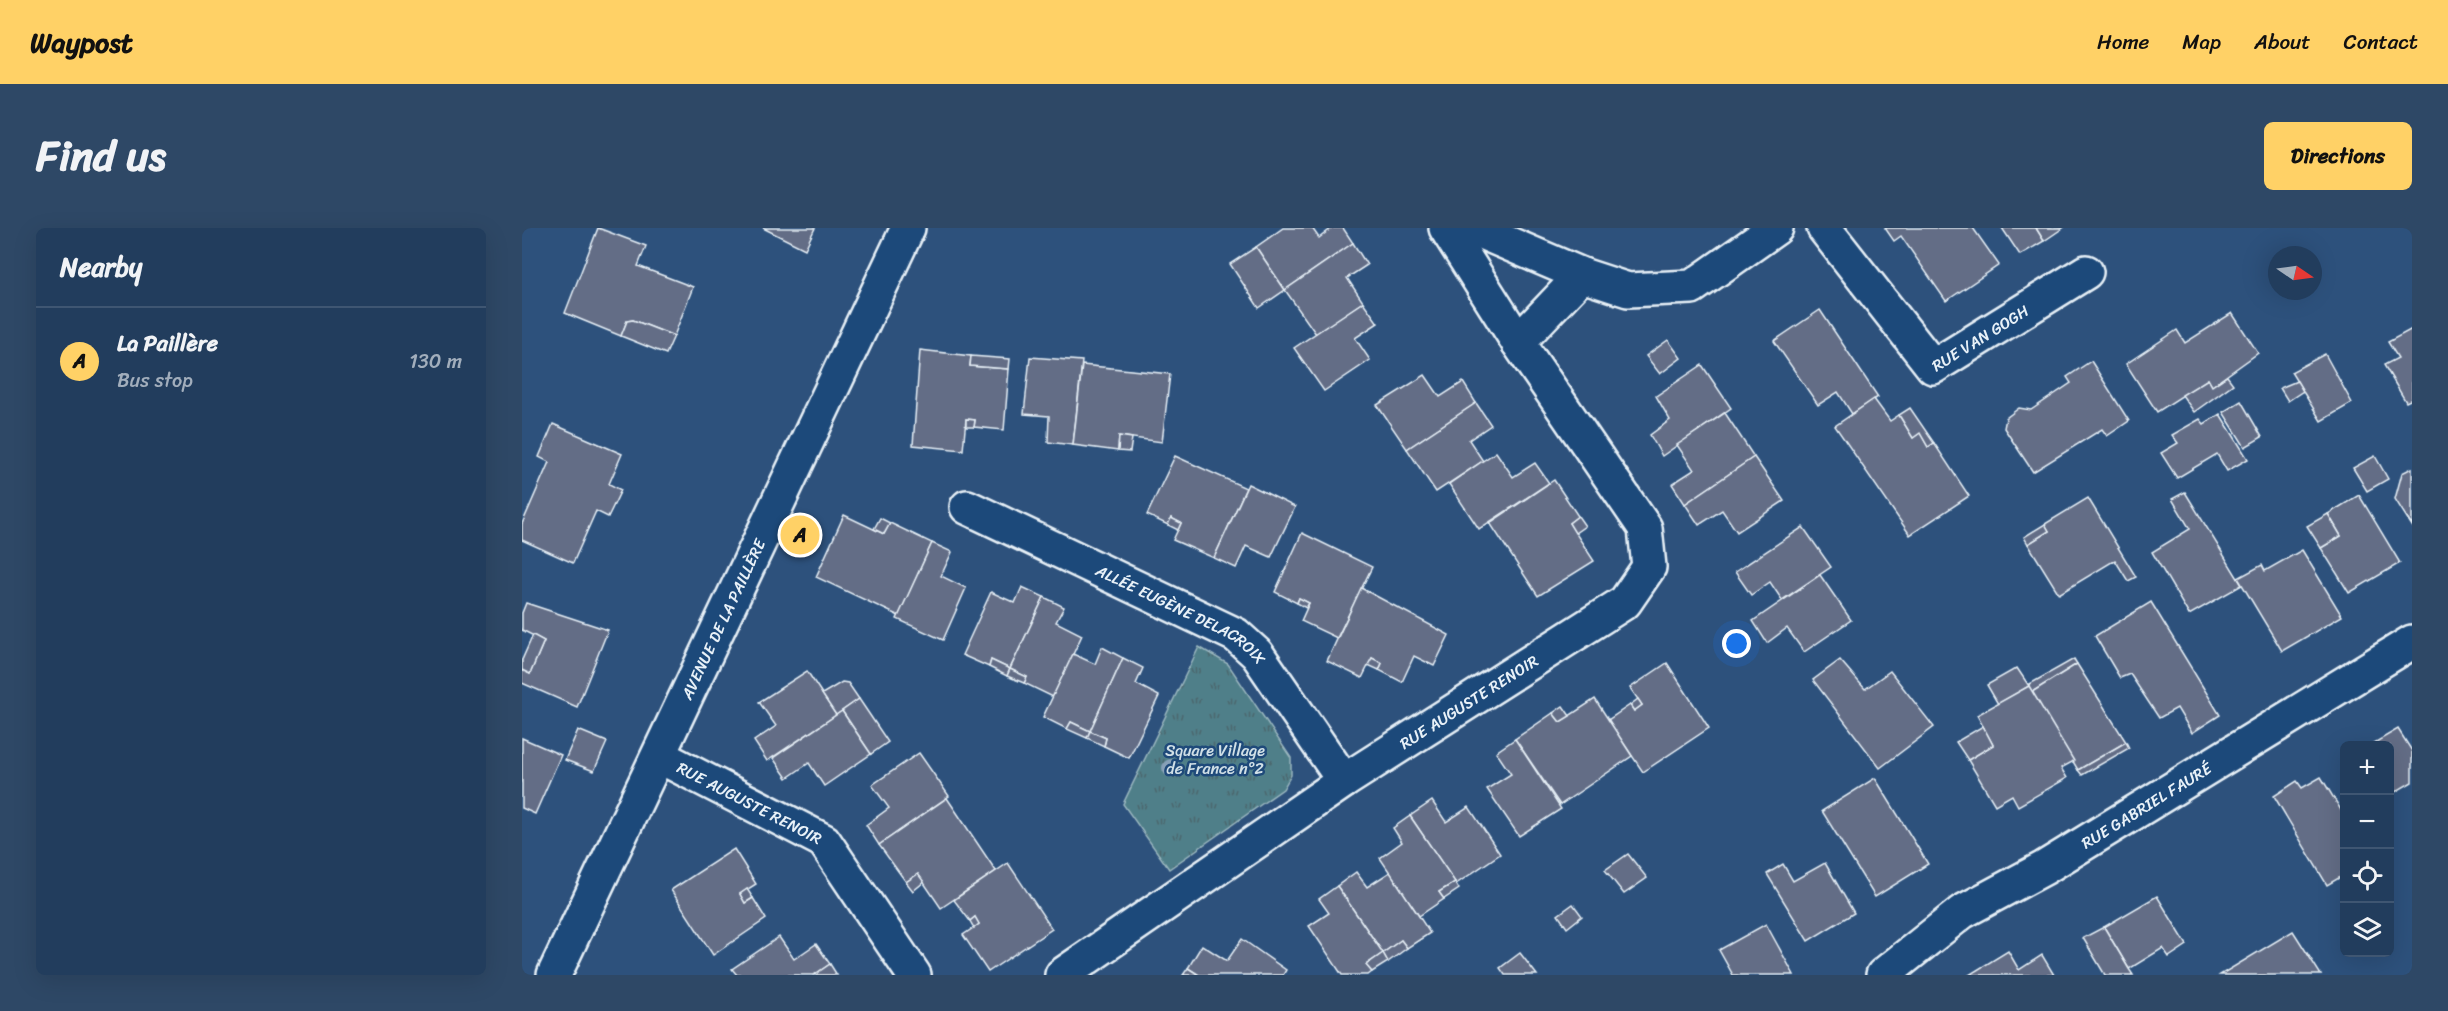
<!DOCTYPE html>
<meta charset="utf-8">
<style>
:root{--surface:#223d5d;--page:#2e4866;--text:#f1f3f6;--muted:#a2aebc;--line:#3f5672;--accent:#ffd166}
body{margin:0;font-family:Sriracha,sans-serif;background:var(--page);color:var(--text)}
.controls{position:absolute;right:18px;bottom:18px;display:grid;overflow:hidden;border-radius:9px;box-shadow:0 6px 24px #0002}
.controls button{width:54px;height:54px;display:grid;place-items:center;padding:0;border:0;border-bottom:2px solid var(--line);background:var(--surface);color:var(--text);font:30px sans-serif}
.compass{position:absolute;left:1746px;top:18px;width:54px;height:54px;border-radius:50%;background:var(--surface);box-shadow:0 6px 24px #0002;rotate:103deg}
.you{position:absolute;left:1215px;top:416px;width:21px;height:21px;margin:-15px;border:4px solid #fff;border-radius:50%;background:#1a73e8;box-shadow:0 0 0 9px #1a73e833}
.badge{display:grid;place-items:center;width:39px;height:39px;border-radius:50%;background:var(--accent);color:#111;font-size:20px;font-weight:700}
.pin{position:absolute;translate:-50% -50%;border:3px solid #fff;box-shadow:0 2px 6px #0006}
.list{margin:0;padding:0;list-style:none}
h2{display:flex;justify-content:space-between;align-items:center;height:78px;margin:0;padding:0 24px;font-size:26px}
h2 small{font-size:20px;font-weight:400;color:var(--muted)}
.list li{display:grid;grid-template-columns:39px 1fr auto;gap:18px;align-items:center;box-sizing:border-box;height:108px;padding:0 24px;border-top:2px solid var(--line)}
.list b{display:block;font-size:22px;white-space:nowrap}
.list p{margin:0;font-size:20px;white-space:nowrap;color:var(--muted)}
.list em{font-size:20px;font-style:normal;color:var(--muted)}
.icon{flex:none;width:33px;height:33px;fill:none;stroke:currentColor;stroke-width:2;stroke-linecap:round;stroke-linejoin:round}
.map{position:relative;flex:none;width:1890px;height:747px;overflow:hidden;border-radius:9px}
header{display:flex;align-items:center;gap:36px;box-sizing:border-box;height:84px;padding:0 30px;background:var(--accent);color:#111}
header strong{font-size:28px}
nav{display:flex;gap:33px;margin-inline-start:auto;font-size:21px}
.intro{display:flex;align-items:center;justify-content:space-between;box-sizing:border-box;height:144px;padding:0 36px}
h1{margin:0;font-size:42px}
.button{padding:15px 27px;border-radius:9px;background:var(--accent);color:#111;font-size:21px;font-weight:700}
main{display:flex;gap:36px;padding:0 36px}
aside{flex:1;background:var(--surface);border-radius:9px;box-shadow:0 6px 24px #0002}
.map>svg:first-child{display:block}
.park{fill:url(#park-tufts);stroke:#9cb8c0;stroke-width:1.5}
.building{fill:#646d86;stroke:#e8f1f8;stroke-width:1.5}
.lines{fill:none;stroke-linecap:round;stroke-linejoin:round}
.minor-casing{stroke:#e8f1f8;stroke-width:38}
.minor{stroke:#1f4a7a;stroke-width:33}
.tree{fill:#87a0b7}
.labels{text-anchor:middle;stroke-width:5;stroke-linejoin:round;paint-order:stroke}
.street-label{font-size:16px;fill:#e8f1f8;stroke:#1f4a7a}
.park-label{font-size:16px;fill:#d1e0e7;stroke:#1f4a7a}
</style>
<header>
<strong>Waypost</strong>
<nav><a>Home</a><a>Map</a><a>About</a><a>Contact</a></nav>
</header>
<div class="intro"><h1>Find us</h1><a class="button">Directions</a></div>
<main>
<aside>
<h2>Nearby<small></small></h2>
<ul class="list">
<li><span class="badge">A</span><div><b>La Paillère</b><p>Bus stop</p></div><em>130 m</em></li>
</ul>
</aside>
<div class="map">
<svg width="1890" height="747" viewBox="0 0 1890 747">
<defs>
<pattern id="park-tufts" width="24" height="20" patternUnits="userSpaceOnUse" patternTransform="scale(1.5)"><rect width="24" height="20" fill="#507f89"/><path d="M3 7l-1-3M5 7V3M7 7l1-3M15 17l-1-3M17 17v-4M19 17l1-3" fill="none" stroke="#4c666d"/></pattern>
</defs>
<rect width="100%" height="100%" fill="#2d517c"/>
<filter id="ink" filterUnits="userSpaceOnUse"><feTurbulence type="fractalNoise" baseFrequency=".0167" numOctaves="2"/><feDisplacementMap in="SourceGraphic" scale="12" xChannelSelector="R" yChannelSelector="G"/><feConvolveMatrix kernelMatrix="1 2 1 2 8 2 1 2 1" color-interpolation-filters="sRGB"/></filter>
<g filter="url(#ink)">
<!-- park -->
<polygon class="park" points="677,419 706,436 769,530 769,547 761,561 647,641 601,576"/>
<!-- building -->
<g class="building">
<polygon points="76,0 124,18 116,38 171,59 152,108 111,92 105,93 99,108 43,85"/>
<polygon points="241,0 293,0 283,21"/>
<polygon points="761,0 790,0 797,10 810,0 821,0 831,15 763,62 734,19"/>
<polygon points="1363,0 1451,0 1477,37 1424,73 1379,8 1372,13"/>
<polygon points="1480,0 1514,0 1522,13 1498,27"/>
<polygon points="1514,0 1541,0 1522,13"/>
<polygon points="831,15 845,37 825,50 841,74 794,106 763,62"/>
<polygon points="734,19 763,62 737,80 708,36"/>
<polygon points="841,74 856,95 833,110 848,132 802,163 772,120"/>
<polygon points="1298,82 1356,169 1330,186 1316,164 1296,177 1252,113"/>
<polygon points="1710,85 1736,125 1690,158 1686,151 1635,184 1604,136 1655,102 1663,115"/>
<polygon points="111,92 152,108 144,126 99,108 105,93"/>
<polygon points="1890,101 1890,171 1884,174 1862,137 1876,130 1866,114"/>
<polygon points="1146,112 1159,130 1138,146 1124,128"/>
<polygon points="398,122 449,128 448,138 487,141 482,202 452,199 453,192 444,191 441,222 391,217"/>
<polygon points="1803,126 1830,175 1799,193 1769,144"/>
<polygon points="449,128 488,131 487,141 448,138"/>
<polygon points="508,129 560,133 551,217 526,214 527,188 502,186"/>
<polygon points="1569,133 1607,193 1585,208 1580,201 1511,244 1482,200 1484,190 1497,180 1509,182 1549,155 1545,149"/>
<polygon points="560,137 648,146 640,214 597,208 596,223 551,217"/>
<polygon points="1180,137 1209,180 1140,228 1128,207 1148,192 1134,168"/>
<polygon points="903,147 918,169 941,154 954,175 885,221 855,177"/>
<polygon points="1705,148 1711,156 1672,184 1660,167 1686,151 1690,158"/>
<polygon points="1775,153 1781,163 1766,173 1758,160"/>
<polygon points="1352,171 1368,193 1377,187 1391,210 1398,205 1406,219 1412,215 1447,268 1388,307 1313,198"/>
<polygon points="1719,173 1740,209 1723,219 1701,184"/>
<polygon points="954,175 969,197 947,212 961,233 914,264 885,221"/>
<polygon points="1388,180 1412,215 1406,219 1398,205 1391,210 1377,187"/>
<polygon points="1203,185 1232,229 1163,276 1150,256 1172,242 1155,217"/>
<polygon points="1698,186 1726,231 1705,243 1695,226 1655,250 1639,225 1656,215 1650,207 1678,191 1682,196"/>
<polygon points="444,191 453,192 452,199 444,199"/>
<polygon points="31,196 100,226 87,256 99,262 86,289 74,283 51,335 0,312 0,296 27,234 17,229"/>
<polygon points="597,208 610,210 608,224 596,223"/>
<polygon points="974,224 991,249 1013,235 1027,255 957,301 927,256"/>
<polygon points="653,228 724,260 692,330 651,312 659,295 649,290 646,297 625,287"/>
<polygon points="1853,228 1866,251 1845,263 1831,240"/>
<polygon points="1232,229 1262,273 1215,304 1200,282 1177,297 1163,276"/>
<polygon points="1890,240 1890,298 1873,271 1880,245"/>
<polygon points="1032,252 1056,288 1047,295 1072,333 1016,368 968,295"/>
<polygon points="726,256 773,279 749,329 724,318 714,340 692,330"/>
<polygon points="1663,264 1720,357 1667,387 1630,324 1668,301 1650,271"/>
<polygon points="1837,267 1878,335 1827,365 1799,320 1819,308 1806,286"/>
<polygon points="1566,270 1614,349 1606,353 1593,332 1537,366 1506,316 1527,303 1523,296"/>
<polygon points="1806,286 1819,308 1799,320 1785,298"/>
<polygon points="322,287 362,306 368,295 410,315 377,388 294,349"/>
<polygon points="1056,288 1063,298 1053,305 1047,295"/>
<polygon points="358,290 368,295 362,306 352,301"/>
<polygon points="649,290 659,295 656,302 646,297"/>
<polygon points="1523,296 1527,303 1506,316 1502,309"/>
<polygon points="1281,299 1309,339 1260,372 1248,354 1229,367 1213,344"/>
<polygon points="780,305 850,339 815,410 779,393 787,375 777,370 775,375 753,364"/>
<polygon points="410,315 430,324 419,348 444,360 421,412 375,391"/>
<polygon points="1780,322 1820,388 1760,423 1716,350 1740,337 1743,343"/>
<polygon points="1298,347 1329,392 1282,424 1265,400 1245,415 1231,393"/>
<polygon points="500,359 522,369 488,441 469,432 467,439 440,427 469,364 493,375"/>
<polygon points="839,360 927,407 912,438 892,428 880,454 857,442 860,435 850,430 840,450 805,433"/>
<polygon points="522,369 542,379 534,394 560,407 531,469 502,455 505,449 488,441"/>
<polygon points="777,370 787,375 784,380 775,375"/>
<polygon points="1629,374 1698,487 1670,505 1655,480 1637,490 1608,446 1598,450 1573,408"/>
<polygon points="4,375 86,402 55,479 0,455 0,442 8,446 22,413 0,402 0,385"/>
<polygon points="11,407 22,413 8,446 0,442 0,432"/>
<polygon points="580,419 601,430 568,503 549,494 545,501 521,489 551,426 573,436"/>
<polygon points="601,430 621,440 614,456 637,468 607,530 582,518 584,510 568,503"/>
<polygon points="850,430 860,435 857,442 846,437"/>
<polygon points="1552,431 1555,436 1510,464 1506,457"/>
<polygon points="469,432 488,441 485,448 467,439"/>
<polygon points="1318,432 1343,461 1368,443 1412,499 1358,540 1291,452"/>
<polygon points="1145,435 1187,500 1121,544 1086,492 1108,477 1112,483 1120,477 1108,460"/>
<polygon points="1555,436 1604,514 1556,542 1510,464"/>
<polygon points="1495,440 1507,458 1476,476 1465,457"/>
<polygon points="488,441 505,449 502,455 485,448"/>
<polygon points="285,443 314,487 245,533 232,513 254,498 237,474"/>
<polygon points="320,454 326,455 337,471 314,487 300,466"/>
<polygon points="1507,458 1552,533 1539,540 1545,550 1496,578 1490,567 1473,577 1446,532 1471,517 1455,487"/>
<polygon points="337,471 366,514 349,526 320,483"/>
<polygon points="1073,471 1110,528 1038,577 993,511 1031,485 1038,494"/>
<polygon points="1116,471 1120,477 1112,483 1108,477"/>
<polygon points="1041,478 1048,488 1038,494 1031,485"/>
<polygon points="320,483 349,526 302,558 287,535 265,550 251,530"/>
<polygon points="549,494 568,503 565,510 545,501"/>
<polygon points="1461,498 1471,517 1446,532 1434,514"/>
<polygon points="1876,501 1890,523 1890,554 1868,567 1868,518 1847,518"/>
<polygon points="56,502 85,514 72,543 43,532"/>
<polygon points="568,503 584,510 582,518 565,510"/>
<polygon points="0,510 39,527 13,586 0,580"/>
<polygon points="993,511 1039,581 997,608 965,561 989,546 974,524"/>
<polygon points="1604,514 1607,520 1560,547 1556,542"/>
<polygon points="397,525 427,568 357,617 344,597 367,580 350,557"/>
<polygon points="1799,549 1822,587 1822,647 1805,657 1752,568 1775,553 1780,560"/>
<polygon points="1353,550 1406,636 1353,669 1300,583"/>
<polygon points="425,570 474,643 419,680 396,646 384,654 357,617"/>
<polygon points="910,573 924,594 947,579 978,626 934,656 888,588"/>
<polygon points="888,588 933,654 917,664 922,671 897,688 858,630 880,614 871,600"/>
<polygon points="212,621 234,656 218,666 223,675 231,670 244,691 191,727 149,662"/>
<polygon points="1106,626 1125,650 1102,666 1083,642"/>
<polygon points="486,635 530,701 466,744 441,707 457,696 453,689 448,693 432,672"/>
<polygon points="1303,635 1332,685 1286,713 1245,646 1261,636 1271,653"/>
<polygon points="834,644 845,659 868,644 908,705 885,720 879,712 861,725 815,658"/>
<polygon points="396,646 402,654 391,663 384,654"/>
<polygon points="933,654 937,661 922,671 917,664"/>
<polygon points="815,658 861,725 844,737 850,744 846,747 820,747 787,698 807,685 797,671"/>
<polygon points="225,661 231,670 223,675 218,666"/>
<polygon points="1635,668 1665,717 1647,729 1641,720 1607,741 1582,699"/>
<polygon points="1051,676 1060,688 1045,700 1036,687"/>
<polygon points="453,689 457,696 452,700 448,693"/>
<polygon points="1244,696 1272,747 1211,747 1197,722"/>
<polygon points="1582,699 1607,741 1611,747 1583,747 1561,710"/>
<polygon points="1771,703 1799,747 1698,747"/>
<polygon points="257,709 272,731 294,716 308,736 292,747 215,747 210,741"/>
<polygon points="720,711 764,742 761,747 677,747 666,740 680,717 705,733"/>
<polygon points="879,712 885,720 866,734 861,725"/>
<polygon points="1486,723 1497,742 1520,727 1532,747 1447,747"/>
<polygon points="861,725 866,734 850,744 844,737"/>
<polygon points="998,725 1015,747 983,747 978,740"/>
<polygon points="308,736 315,747 292,747"/>
<polygon points="666,740 677,747 661,747"/>
</g>
<g class="lines">
<!-- minor casing -->
<g class="minor-casing">
<g id="minor">
<polyline points="950,0 1060,47 996,114"/>
<path id="s1" d="M 1302,0 L 1411,139 L 1564,44"/>
<polyline points="1060,47 1106,62 1170,59 1254,0"/>
<path id="s2" d="M 445,279 L 714,407 L 735,426 L 822,553"/>
<path id="s3" d="M 137,528 L 302,613 L 392,747"/>
<path id="s4" d="M 32,747 L 386,0"/>
<path id="s5" d="M 540,747 L 822,553 L 1103,374 L 1127,339 L 1123,300 L 996,114 L 924,0"/>
<path id="s6" d="M 1361,747 L 1440,684 L 1522,640 L 1890,414"/>
</g>
</g>
<!-- minor -->
<use href="#minor" class="minor"/>
</g>
<!-- trees -->
<circle class="tree" cx="649" cy="540" r="9"/>
</g>
<g class="labels">
<!-- street labels -->
<g class="street-label">
<text dy="6" stroke="none"><textPath href="#s1" startOffset="232">RUE VAN GOGH</textPath></text>
<text dy="6" stroke="none"><textPath href="#s2" startOffset="240">ALLÉE EUGÈNE DELACROIX</textPath></text>
<text dy="6" stroke="none"><textPath href="#s4" startOffset="394">AVENUE DE LA PAILLÈRE</textPath></text>
<text dy="6" stroke="none"><textPath href="#s5" startOffset="490">RUE AUGUSTE RENOIR</textPath></text>
<text dy="6" stroke="none"><textPath href="#s3" startOffset="102">RUE AUGUSTE RENOIR</textPath></text>
<text dy="6" stroke="none"><textPath href="#s6" startOffset="314">RUE GABRIEL FAURÉ</textPath></text>
</g>
<!-- park labels -->
<g class="park-label">
<text x="693" y="528">Square Village<tspan x="693" dy="18">de France n°2</tspan></text>
</g>
</g>
</svg>
<div class="controls">
<button>+</button>
<button>−</button>
<button><svg class="icon" aria-label="locate" viewBox="0 0 24 24"><circle cx="12" cy="12" r="6"/><path d="M12 2v4M12 18v4M2 12h4M18 12h4"/></svg></button>
<button><svg class="icon" aria-label="layers" viewBox="0 0 24 24"><path d="M12 4l9 5-9 5-9-5zM3 14l9 5 9-5"/></svg></button>
</div>
<svg class="compass" viewBox="-18 -18 36 36"><path d="M0-13l5 13h-10z" fill="#e53935"/><path d="M0 13l5-13h-10z" fill="#a2aebc"/></svg>
<div class="you"></div>
<div class="pin badge" style="left:278px;top:307px">A</div>
</div>
</main>
